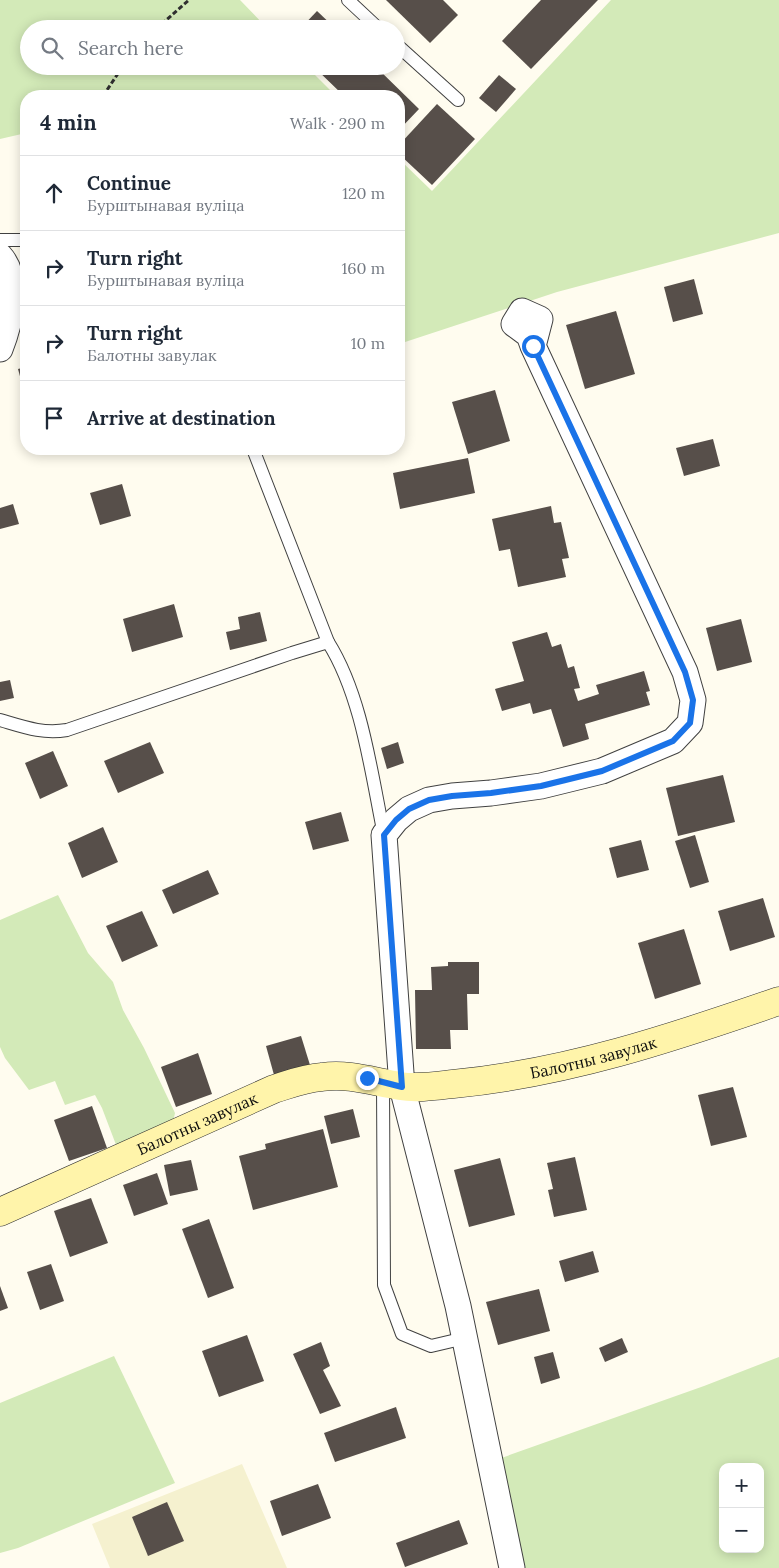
<!DOCTYPE html>
<meta charset="utf-8">
<style>
:root{--surface:#fff;--page:#f6f6f7;--text:#1f2937;--muted:#747a83;--line:#e0e1e3}
body{margin:0;font-family:Lora,serif;background:var(--page);color:var(--text)}
.controls{position:absolute;right:15px;bottom:15px;display:grid;overflow:hidden;border-radius:10px;box-shadow:0 2px 12px #0003}
.controls button{width:45px;height:45px;display:grid;place-items:center;padding:0;border:0;border-bottom:1px solid var(--line);background:var(--surface);color:var(--text);font:25px sans-serif}
.stop{position:absolute;width:15px;height:15px;margin:-11px;border:4px solid #1a73e8;border-radius:50%;background:#fff}
.stop.end{background:#1a73e8;border-color:#fff;box-shadow:0 1px 5px #0008}
.list{margin:0;padding:0;list-style:none}
h2{display:flex;justify-content:space-between;align-items:center;height:65px;margin:0;padding:0 20px;font-size:21px}
h2 small{font-size:16px;font-weight:400;color:var(--muted)}
.list li{display:grid;grid-template-columns:32px 1fr auto;gap:15px;align-items:center;box-sizing:border-box;height:75px;padding:0 20px;border-top:1px solid var(--line)}
.list b{display:block;font-size:19px;white-space:nowrap}
.list p{margin:0;font-size:16px;white-space:nowrap;color:var(--muted)}
.list em{font-size:16px;font-style:normal;color:var(--muted)}
.icon{flex:none;width:28px;height:28px;fill:none;stroke:currentColor;stroke-width:2;stroke-linecap:round;stroke-linejoin:round}
.map{position:relative;flex:none;width:779px;height:1568px;overflow:hidden}
.search{position:absolute;background:var(--surface);box-shadow:0 2px 12px #0003;left:20px;top:20px;width:385px;height:55px;display:flex;align-items:center;gap:12px;box-sizing:border-box;padding:0 18px;border-radius:28px;color:var(--muted);font-size:19px}
.panel{position:absolute;background:var(--surface);box-shadow:0 2px 12px #0003;left:20px;top:90px;width:385px;height:365px;border-radius:20px}
.map>svg:first-child{display:block}
.farmland{fill:#f5f1cf}
.green{fill:#d3eab8;fill-rule:evenodd}
.building{fill:#574f4a}
.lines{fill:none;stroke-linecap:round;stroke-linejoin:round}
.service-casing{stroke:#414141;stroke-width:14}
.minor-casing{stroke:#414141;stroke-width:27}
.secondary-casing{stroke:#303030;stroke-width:29}
.path{stroke:#303030;stroke-width:3;stroke-dasharray:5 2.5;stroke-linecap:butt}
.service{stroke:#fff;stroke-width:12}
.minor{stroke:#fff;stroke-width:25}
.secondary{stroke:#fff4aa;stroke-width:28}
.route{stroke:#1a73e8;stroke-width:6}
.labels{text-anchor:middle;stroke-width:5;stroke-linejoin:round;paint-order:stroke}
.street-label{font-size:16px;fill:#0e0e0e;stroke:#fff}
</style>
<div class="map">
<svg width="779" height="1568" viewBox="0 0 779 1568">
<rect width="100%" height="100%" fill="#fffcef"/>
<!-- farmland -->
<polygon class="farmland" points="242,1464 287,1568 110,1568 92,1524"/>
<!-- green -->
<g class="green">
<polygon points="0,0 240,0 268,29 29,29 29,66 306,66 336,96 26,96 26,133 0,139"/>
<polygon points="611,0 779,0 779,233 557,292 399,344 399,159 432,191"/>
<polygon points="58,895 88,953 113,982 123,1010 144,1048 175,1113 172,1127 118,1150 102,1108 95,1095 65,1105 55,1081 29,1090 5,1058 0,1047 0,920"/>
<polygon points="114,1356 175,1483 18,1548 0,1553 0,1403"/>
<path d="M 779,1357 L 779,1568 L 512,1568 L 490,1462 L 704,1386 ZM 723,1467 L 760,1467 L 760,1549 L 723,1549 Z"/>
</g>
<!-- building -->
<g class="building">
<polygon points="386,0 443,0 458,15 430,43"/>
<polygon points="541,0 598,0 531,69 502,41"/>
<polygon points="317,11 336,29 300,29"/>
<polygon points="313,66 375,66 419,109 399,130 399,96 344,96"/>
<polygon points="499,75 516,89 496,112 479,98"/>
<polygon points="437,104 475,139 432,185 399,154 399,145"/>
<polygon points="694,279 703,314 673,322 664,287"/>
<polygon points="616,311 635,374 585,389 566,325"/>
<polygon points="26,367 26,398 18,369"/>
<polygon points="495,390 510,441 468,454 452,402"/>
<polygon points="713,439 720,466 684,476 676,448"/>
<polygon points="468,458 475,493 400,509 393,473"/>
<polygon points="122,484 131,516 100,525 90,493"/>
<polygon points="13,504 19,524 0,529 0,508"/>
<polygon points="551,506 554,523 561,522 569,558 562,559 566,577 518,587 510,549 499,551 492,519"/>
<polygon points="174,604 183,637 132,652 123,619"/>
<polygon points="260,612 267,641 230,650 226,632 240,629 238,617"/>
<polygon points="741,619 752,662 717,671 706,628"/>
<polygon points="547,632 552,647 561,644 568,668 574,666 580,688 574,689 578,701 599,694 596,685 644,671 650,691 646,692 650,705 585,724 589,739 563,747 551,709 533,714 530,703 502,711 495,689 524,681 512,642"/>
<polygon points="10,680 14,698 0,701 0,682"/>
<polygon points="150,742 164,773 118,793 104,761"/>
<polygon points="398,742 404,763 387,769 381,748"/>
<polygon points="53,751 68,786 40,799 25,763"/>
<polygon points="723,775 735,822 678,836 666,788"/>
<polygon points="341,812 349,841 313,850 305,822"/>
<polygon points="103,827 118,862 82,878 68,843"/>
<polygon points="695,835 709,882 690,888 675,841"/>
<polygon points="641,840 649,870 617,878 609,848"/>
<polygon points="208,870 219,894 173,914 162,890"/>
<polygon points="763,898 775,937 730,951 718,911"/>
<polygon points="142,911 158,946 122,962 106,926"/>
<polygon points="684,929 701,984 655,999 638,943"/>
<polygon points="448,962 479,962 479,994 467,994 468,1030 450,1030 451,1049 416,1049 415,990 432,990 431,967 448,966"/>
<polygon points="301,1036 310,1065 274,1075 266,1046"/>
<polygon points="198,1053 212,1094 176,1107 161,1067"/>
<polygon points="733,1087 747,1137 711,1146 698,1095"/>
<polygon points="92,1106 107,1148 69,1161 54,1120"/>
<polygon points="353,1109 360,1137 331,1144 324,1116"/>
<polygon points="323,1129 338,1187 253,1210 239,1156 266,1149 265,1144"/>
<polygon points="575,1157 587,1210 554,1217 548,1190 553,1189 547,1163"/>
<polygon points="500,1158 515,1215 469,1227 454,1170"/>
<polygon points="191,1160 198,1190 170,1196 164,1165"/>
<polygon points="157,1173 168,1204 134,1216 123,1185"/>
<polygon points="91,1198 108,1243 70,1257 54,1211"/>
<polygon points="209,1219 234,1288 208,1298 182,1229"/>
<polygon points="593,1251 599,1272 565,1282 559,1261"/>
<polygon points="51,1264 64,1301 40,1310 27,1272"/>
<polygon points="0,1286 8,1308 0,1311"/>
<polygon points="539,1289 550,1331 498,1345 486,1302"/>
<polygon points="247,1335 264,1381 219,1397 202,1351"/>
<polygon points="622,1338 628,1352 605,1362 599,1348"/>
<polygon points="321,1342 330,1366 323,1370 341,1406 320,1414 293,1354"/>
<polygon points="553,1352 560,1378 541,1384 534,1357"/>
<polygon points="396,1407 406,1438 335,1462 324,1433"/>
<polygon points="318,1484 331,1518 282,1536 270,1501"/>
<polygon points="167,1502 184,1541 148,1556 132,1517"/>
<polygon points="459,1520 468,1544 405,1567 396,1543"/>
</g>
<g class="lines">
<!-- service casing -->
<g class="service-casing">
<g id="service">
<polyline points="348,0 379,29"/>
<polyline points="396,44 458,100"/>
<polyline points="0,240 26,240"/>
<polyline points="253,449 328,642"/>
<path d="M 0,720 C 24,727 42,734 67,730 L 292,653 L 328,642 C 362,696 371,772 384,835"/>
<polyline points="383,1082 384,1285 402,1334 431,1346 465,1338"/>
</g>
</g>
<!-- minor casing -->
<g class="minor-casing">
<g id="minor">
<path d="M 0,256 C 21,279 10,324 0,349"/>
<polyline points="512,1568 458,1306 402,1087 384,835 396,820 409,809 429,800 452,796 491,793 541,786 602,771 673,741 690,723 693,700 685,672 533,346 529,335 514,324 522,311 540,319 533,346"/>
</g>
</g>
<!-- secondary casing -->
<g class="secondary-casing">
<g id="secondary">
<path id="s1" d="M 0,1212 L 274,1089 C 290,1084 305,1078 322,1077 C 349,1073 374,1082 400,1086 C 417,1089 436,1086 453,1084 C 567,1073 672,1038 779,1001"/>
</g>
</g>
<!-- path -->
<g class="path">
<polyline points="156,29 189,0"/>
<polyline points="103,96 123,66"/>
</g>
<!-- service -->
<use href="#service" class="service"/>
<!-- minor -->
<use href="#minor" class="minor"/>
<!-- secondary -->
<use href="#secondary" class="secondary"/>
</g>
<g class="lines">
<!-- route -->
<polyline class="route" points="367,1078 402,1087 384,835 396,820 409,809 429,800 452,796 491,793 541,786 602,771 673,741 690,723 693,700 685,672 533,346"/>
</g>
<g class="labels">
<!-- street labels -->
<g class="street-label">
<text dy="6" stroke="none"><textPath href="#s1" startOffset="625">Балотны завулак</textPath></text>
<text dy="6" stroke="none"><textPath href="#s1" startOffset="216">Балотны завулак</textPath></text>
</g>
</g>
</svg>
<div class="controls">
<button>+</button>
<button>−</button>
</div>
<div class="stop" style="left:533px;top:346px"></div>
<div class="stop end" style="left:367px;top:1078px"></div>
<div class="search"><svg class="icon" aria-label="search" viewBox="0 0 24 24"><circle cx="10" cy="10" r="6"/><path d="M15 15l6 6"/></svg>Search here</div>
<section class="panel">
<h2>4 min<small>Walk · 290 m</small></h2>
<ul class="list">
<li><svg class="icon" aria-label="ahead" viewBox="0 0 24 24"><path d="M12 20V5M6 11l6-6 6 6"/></svg><div><b>Continue</b><p>Бурштынавая вуліца</p></div><em>120 m</em></li>
<li><svg class="icon" aria-label="right" viewBox="0 0 24 24"><path d="M7 20v-9h11M14 6l5 5-5 5"/></svg><div><b>Turn right</b><p>Бурштынавая вуліца</p></div><em>160 m</em></li>
<li><svg class="icon" aria-label="right" viewBox="0 0 24 24"><path d="M7 20v-9h11M14 6l5 5-5 5"/></svg><div><b>Turn right</b><p>Балотны завулак</p></div><em>10 m</em></li>
<li><svg class="icon" aria-label="arrive" viewBox="0 0 24 24"><path d="M6 21V4h12l-3 4 3 4H6"/></svg><div><b>Arrive at destination</b></div></li>
</ul>
</section>
</div>
